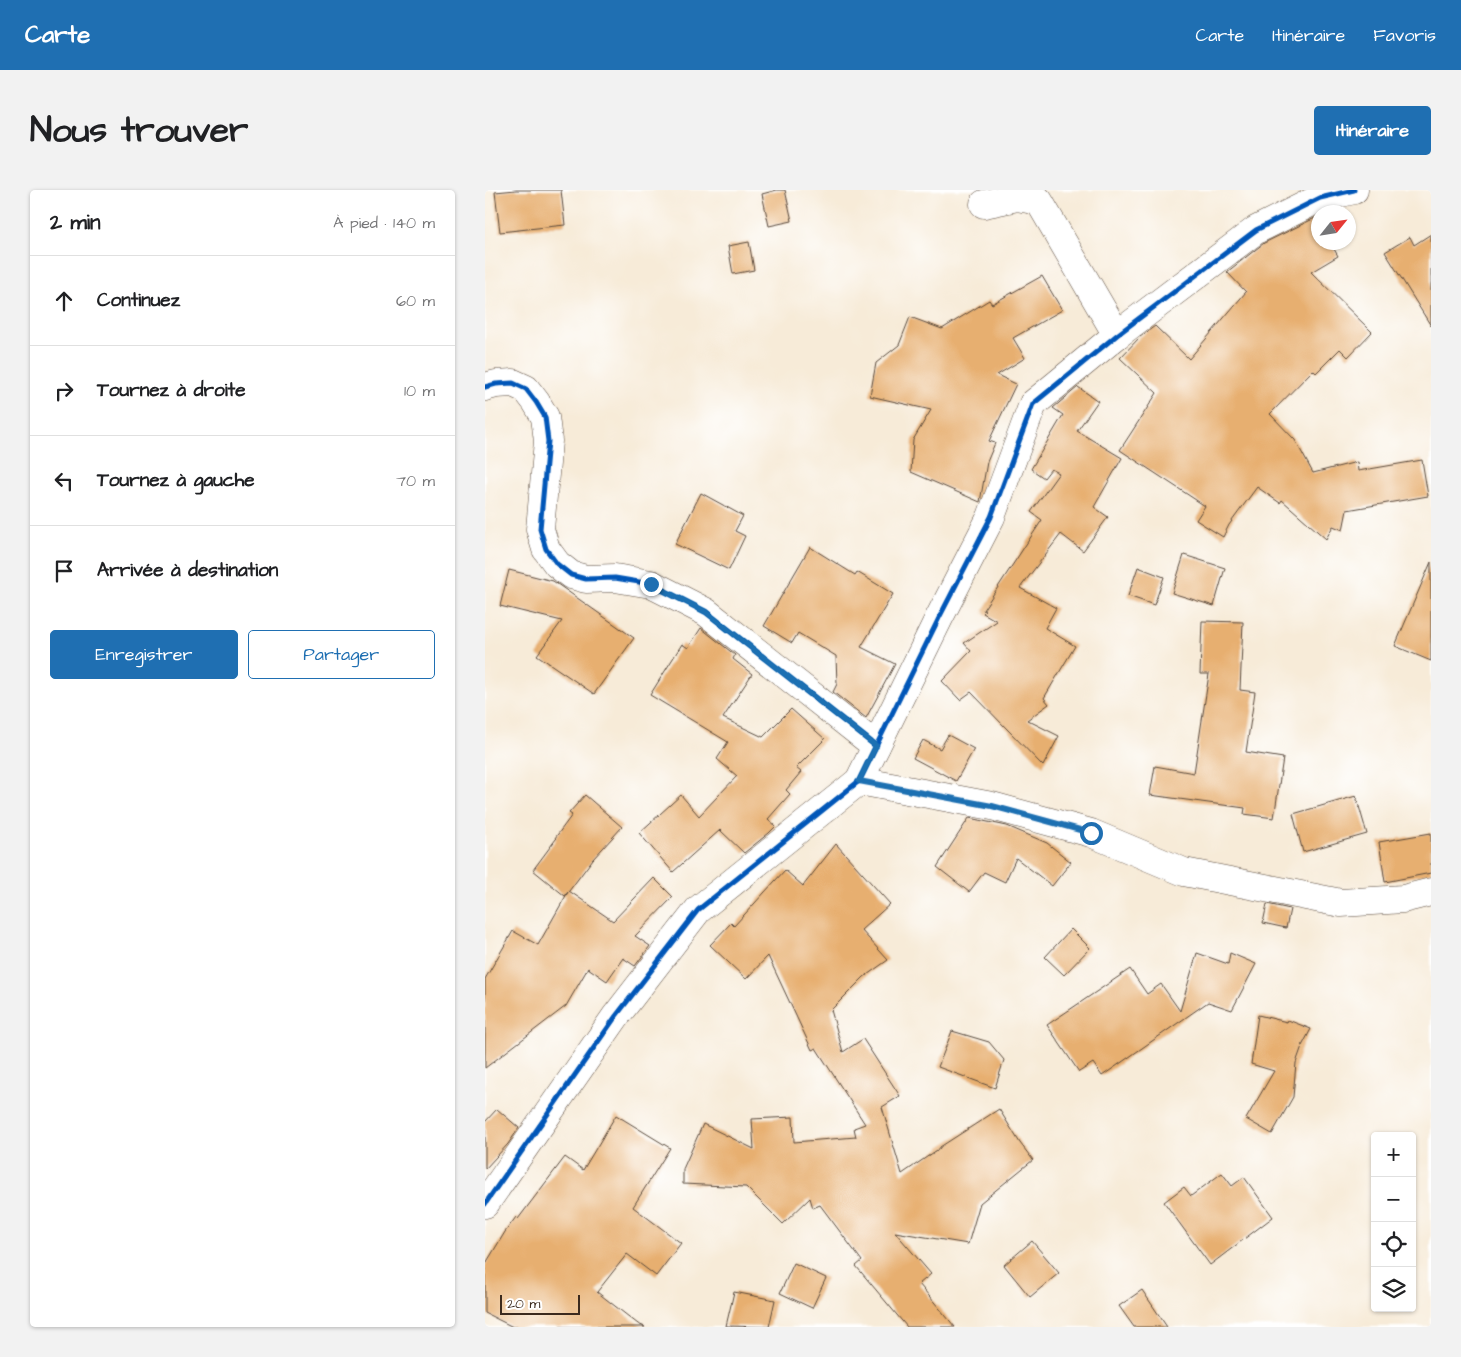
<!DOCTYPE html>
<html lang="fr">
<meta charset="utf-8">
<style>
:root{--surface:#fff;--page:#f2f2f2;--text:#202124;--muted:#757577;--line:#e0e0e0;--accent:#1f6fb2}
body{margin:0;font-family:"Architects Daughter",sans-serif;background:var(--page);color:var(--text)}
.controls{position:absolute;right:15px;bottom:15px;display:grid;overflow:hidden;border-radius:5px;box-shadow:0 1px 4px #0004}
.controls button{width:45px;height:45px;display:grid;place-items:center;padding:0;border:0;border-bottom:1px solid var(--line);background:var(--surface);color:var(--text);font:25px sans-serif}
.compass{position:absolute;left:826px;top:15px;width:45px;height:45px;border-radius:50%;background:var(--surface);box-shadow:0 1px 4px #0004;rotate:60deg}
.scale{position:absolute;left:15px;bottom:12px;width:80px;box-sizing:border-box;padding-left:5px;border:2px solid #3b2a1e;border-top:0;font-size:14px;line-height:18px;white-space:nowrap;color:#3b2a1e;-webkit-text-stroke:4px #fff;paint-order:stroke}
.stop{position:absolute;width:15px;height:15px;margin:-11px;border:4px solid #1f6fb2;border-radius:50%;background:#fff}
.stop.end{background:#1f6fb2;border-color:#fff;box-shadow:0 1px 5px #0008}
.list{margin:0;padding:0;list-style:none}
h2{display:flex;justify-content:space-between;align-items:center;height:65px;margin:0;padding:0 20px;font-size:21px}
h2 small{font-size:16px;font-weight:400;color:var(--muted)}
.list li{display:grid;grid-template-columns:32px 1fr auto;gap:15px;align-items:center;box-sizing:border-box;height:90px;padding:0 20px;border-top:1px solid var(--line)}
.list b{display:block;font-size:19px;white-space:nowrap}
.list em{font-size:16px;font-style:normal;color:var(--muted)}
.actions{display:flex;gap:10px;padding:15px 20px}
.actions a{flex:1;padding:11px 0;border:1px solid var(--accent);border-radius:5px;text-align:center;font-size:18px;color:var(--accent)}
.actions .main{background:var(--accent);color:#fff}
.icon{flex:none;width:28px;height:28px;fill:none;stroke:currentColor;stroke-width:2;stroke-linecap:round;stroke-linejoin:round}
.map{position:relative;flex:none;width:946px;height:1137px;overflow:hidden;border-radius:5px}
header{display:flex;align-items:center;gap:30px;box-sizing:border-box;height:70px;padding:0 25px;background:var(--accent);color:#fff}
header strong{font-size:24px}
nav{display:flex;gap:28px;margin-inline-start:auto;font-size:18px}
.intro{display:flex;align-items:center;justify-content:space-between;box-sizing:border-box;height:120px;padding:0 30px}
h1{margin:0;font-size:35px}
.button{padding:12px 22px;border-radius:5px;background:var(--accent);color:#fff;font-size:18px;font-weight:700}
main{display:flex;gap:30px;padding:0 30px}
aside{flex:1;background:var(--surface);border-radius:5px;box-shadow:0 1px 4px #0004}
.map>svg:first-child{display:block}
.building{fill:#e7af6f}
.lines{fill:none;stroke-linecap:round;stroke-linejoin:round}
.minor-casing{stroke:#57473a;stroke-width:29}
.minor{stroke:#fff;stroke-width:28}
.cycleway-casing{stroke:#fff;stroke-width:8}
.cycleway{stroke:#0057b8;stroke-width:5}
.route{stroke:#1f6fb2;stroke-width:6}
</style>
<header>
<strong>Carte</strong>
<nav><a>Carte</a><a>Itinéraire</a><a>Favoris</a></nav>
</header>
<div class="intro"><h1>Nous trouver</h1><a class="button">Itinéraire</a></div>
<main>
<aside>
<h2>2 min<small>À pied · 140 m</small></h2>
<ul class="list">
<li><svg class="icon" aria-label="ahead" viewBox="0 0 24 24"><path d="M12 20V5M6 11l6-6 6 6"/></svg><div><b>Continuez</b></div><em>60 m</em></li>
<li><svg class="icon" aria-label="right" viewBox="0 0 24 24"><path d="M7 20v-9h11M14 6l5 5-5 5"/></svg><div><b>Tournez à droite</b></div><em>10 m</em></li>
<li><svg class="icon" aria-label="left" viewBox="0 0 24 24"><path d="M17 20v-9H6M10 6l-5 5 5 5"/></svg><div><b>Tournez à gauche</b></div><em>70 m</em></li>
<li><svg class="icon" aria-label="arrive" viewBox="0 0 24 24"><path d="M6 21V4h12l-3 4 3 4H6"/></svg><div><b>Arrivée à destination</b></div></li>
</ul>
<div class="actions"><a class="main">Enregistrer</a><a>Partager</a></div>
</aside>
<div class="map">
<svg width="946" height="1137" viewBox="0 0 946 1137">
<rect width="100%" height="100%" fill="#fff"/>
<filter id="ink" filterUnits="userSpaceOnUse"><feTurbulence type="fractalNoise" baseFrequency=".02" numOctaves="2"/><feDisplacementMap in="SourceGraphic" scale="10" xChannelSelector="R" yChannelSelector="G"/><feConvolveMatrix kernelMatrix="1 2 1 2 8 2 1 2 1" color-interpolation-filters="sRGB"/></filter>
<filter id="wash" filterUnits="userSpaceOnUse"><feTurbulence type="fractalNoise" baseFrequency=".0096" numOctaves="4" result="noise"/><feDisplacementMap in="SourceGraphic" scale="20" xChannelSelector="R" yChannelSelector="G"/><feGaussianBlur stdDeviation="1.12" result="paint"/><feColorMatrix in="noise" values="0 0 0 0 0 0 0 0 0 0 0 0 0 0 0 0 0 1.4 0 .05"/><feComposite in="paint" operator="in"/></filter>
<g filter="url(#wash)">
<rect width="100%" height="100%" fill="#f7ebd8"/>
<g id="blocks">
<!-- building -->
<g class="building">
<polygon points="31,0 76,0 80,35 15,42 10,2"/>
<polygon points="292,0 300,0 307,31 284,36 277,4"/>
<polygon points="830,28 834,34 834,52 845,52 853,66 826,82 887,142 863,167 855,159 831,183 828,180 785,224 810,250 828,283 872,272 873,281 937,270 943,306 862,320 858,340 848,336 841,349 797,310 795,313 772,297 744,335 738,347 711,330 720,316 635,260 672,203 635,168 655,147 670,136 704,169 761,102 742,82 779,53"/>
<polygon points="946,44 946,136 900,62 925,47 929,55"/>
<polygon points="264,52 269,80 248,84 243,56"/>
<polygon points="557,86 577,120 528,148 540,168 512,185 531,194 504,251 510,253 502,272 495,312 426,282 428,250 446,220 385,206 391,173 414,155 425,127 457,139 504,110 507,114"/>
<polygon points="593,197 613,211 592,241 637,268 609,317 623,327 598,361 576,344 535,398 571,418 560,438 590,456 559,508 564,514 542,530 574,546 558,576 486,502 475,510 457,491 486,461 479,453 512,431 498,423 500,421 498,420 557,330 546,322 574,283 566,279 559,288 546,279 578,225 568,218"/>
<polygon points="216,303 258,326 250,341 260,346 244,380 190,354"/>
<polygon points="325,357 370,385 372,382 408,404 376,457 410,474 381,528 348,502 352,494 351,466 313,443 307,453 279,436"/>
<polygon points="699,365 740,378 729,416 687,403"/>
<polygon points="946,372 946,471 910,456"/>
<polygon points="653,377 679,387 669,415 643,406"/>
<polygon points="24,380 68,391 149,448 109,504 52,465 77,431 15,416"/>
<polygon points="717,431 758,432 755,500 770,502 761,562 798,568 789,628 759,624 760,618 665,605 670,576 709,583 724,484 715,484"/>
<polygon points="216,438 250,465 248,469 267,484 238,528 278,547 306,519 340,549 311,578 316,582 301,600 305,604 283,629 291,636 284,643 259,663 235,640 188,682 154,643 196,605 214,626 252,586 232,569 243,552 165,505 197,454 203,458"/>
<polygon points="463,545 489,559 471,591 428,568 438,550 455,559"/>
<polygon points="100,605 137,637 108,669 84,701 128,731 169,688 188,707 150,746 165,756 150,776 138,768 122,791 103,778 81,816 0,878 0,789 28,741 53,755 83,702 80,706 48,680 71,649 70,648 87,625 84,623"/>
<polygon points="871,606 882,644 818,662 808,624"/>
<polygon points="484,628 522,636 562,653 586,672 567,696 531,668 520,692 499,682 484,702 452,677"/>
<polygon points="946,643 946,683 900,692 894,652"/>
<polygon points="351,654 405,714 376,740 403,770 379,787 346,820 358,862 378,849 415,906 397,917 417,984 455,958 455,957 514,919 535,953 548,970 495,1013 483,1054 410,1042 446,1084 434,1094 470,1137 422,1137 371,1076 377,1071 335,1015 328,1018 325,1008 298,1034 261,997 198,994 198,979 218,934 269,959 267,929 308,927 309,952 371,947 369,938 380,934 331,858 327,860 283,766 261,789 225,755 246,733 249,736 300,680 318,696"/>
<polygon points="782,714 805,719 801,738 778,733"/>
<polygon points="586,739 605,758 579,785 560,767"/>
<polygon points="712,763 743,774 745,763 771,774 747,820 723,812 617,886 608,873 594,882 562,835 645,779 662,804 676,794 695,821"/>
<polygon points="773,825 802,832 803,830 826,839 817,856 811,873 808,907 787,944 761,929 789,881 766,874"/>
<polygon points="467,841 504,852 519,870 510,898 453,877"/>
<polygon points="12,919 34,938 23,954 0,979 0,932"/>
<polygon points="131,925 185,958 148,1017 196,1053 171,1086 142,1064 112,1102 153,1134 160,1137 28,1137 0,1123 0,1075 20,1042 31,1027 33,1029 80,967 98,980"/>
<polygon points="737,983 747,996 759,987 788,1027 725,1075 679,1012 699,997 706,1006"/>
<polygon points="547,1051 574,1083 545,1107 519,1075"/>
<polygon points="309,1073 341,1088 327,1118 295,1103"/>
<polygon points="657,1100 682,1137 649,1137 634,1116"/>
<polygon points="249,1102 290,1110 284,1137 241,1136"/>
</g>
</g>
</g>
<g filter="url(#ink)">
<use href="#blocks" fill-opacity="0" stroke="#57473a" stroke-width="1"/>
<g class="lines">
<!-- minor casing -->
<g class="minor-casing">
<g id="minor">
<polyline points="499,14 532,7 554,11 632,145"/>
<polyline points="0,197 11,194 28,193 41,199 51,212 60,227 63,251 55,339 61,359 72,374 86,385 101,389 130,388 166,394 221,422 391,556"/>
<polyline points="374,591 507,616 606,643 699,682 856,713 918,709 946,702"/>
<polyline points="0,1014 131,826 213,720 374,591 454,428 506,327 548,214 632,145 771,40 835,8 869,0"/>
</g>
</g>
<!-- minor -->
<use href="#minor" class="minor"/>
<!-- cycleway casing -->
<g class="cycleway-casing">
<g id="cycleway">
<polyline points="0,197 11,194 28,193 41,199 51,212 60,227 63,251 55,339 61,359 72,374 86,385 101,389 130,388 166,394 221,422 391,556"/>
<polyline points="0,1014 131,826 213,720 374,591 454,428 506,327 548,214 632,145 771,40 835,8 869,0"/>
</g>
</g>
<!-- cycleway -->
<use href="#cycleway" class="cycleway"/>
</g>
</g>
<g class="lines" filter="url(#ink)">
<!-- route -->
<polyline class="route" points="166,394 221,422 391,556 374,591 507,616 606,643"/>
</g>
</svg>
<div class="controls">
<button>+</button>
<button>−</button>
<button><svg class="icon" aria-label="locate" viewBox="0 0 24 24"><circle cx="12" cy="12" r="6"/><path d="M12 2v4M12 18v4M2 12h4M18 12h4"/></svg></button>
<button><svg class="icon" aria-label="layers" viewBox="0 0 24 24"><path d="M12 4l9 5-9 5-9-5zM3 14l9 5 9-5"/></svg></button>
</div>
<svg class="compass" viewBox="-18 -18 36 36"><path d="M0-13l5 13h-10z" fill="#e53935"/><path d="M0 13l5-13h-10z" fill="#757577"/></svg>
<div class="scale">20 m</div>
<div class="stop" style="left:606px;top:643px"></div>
<div class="stop end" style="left:166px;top:394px"></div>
</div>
</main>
